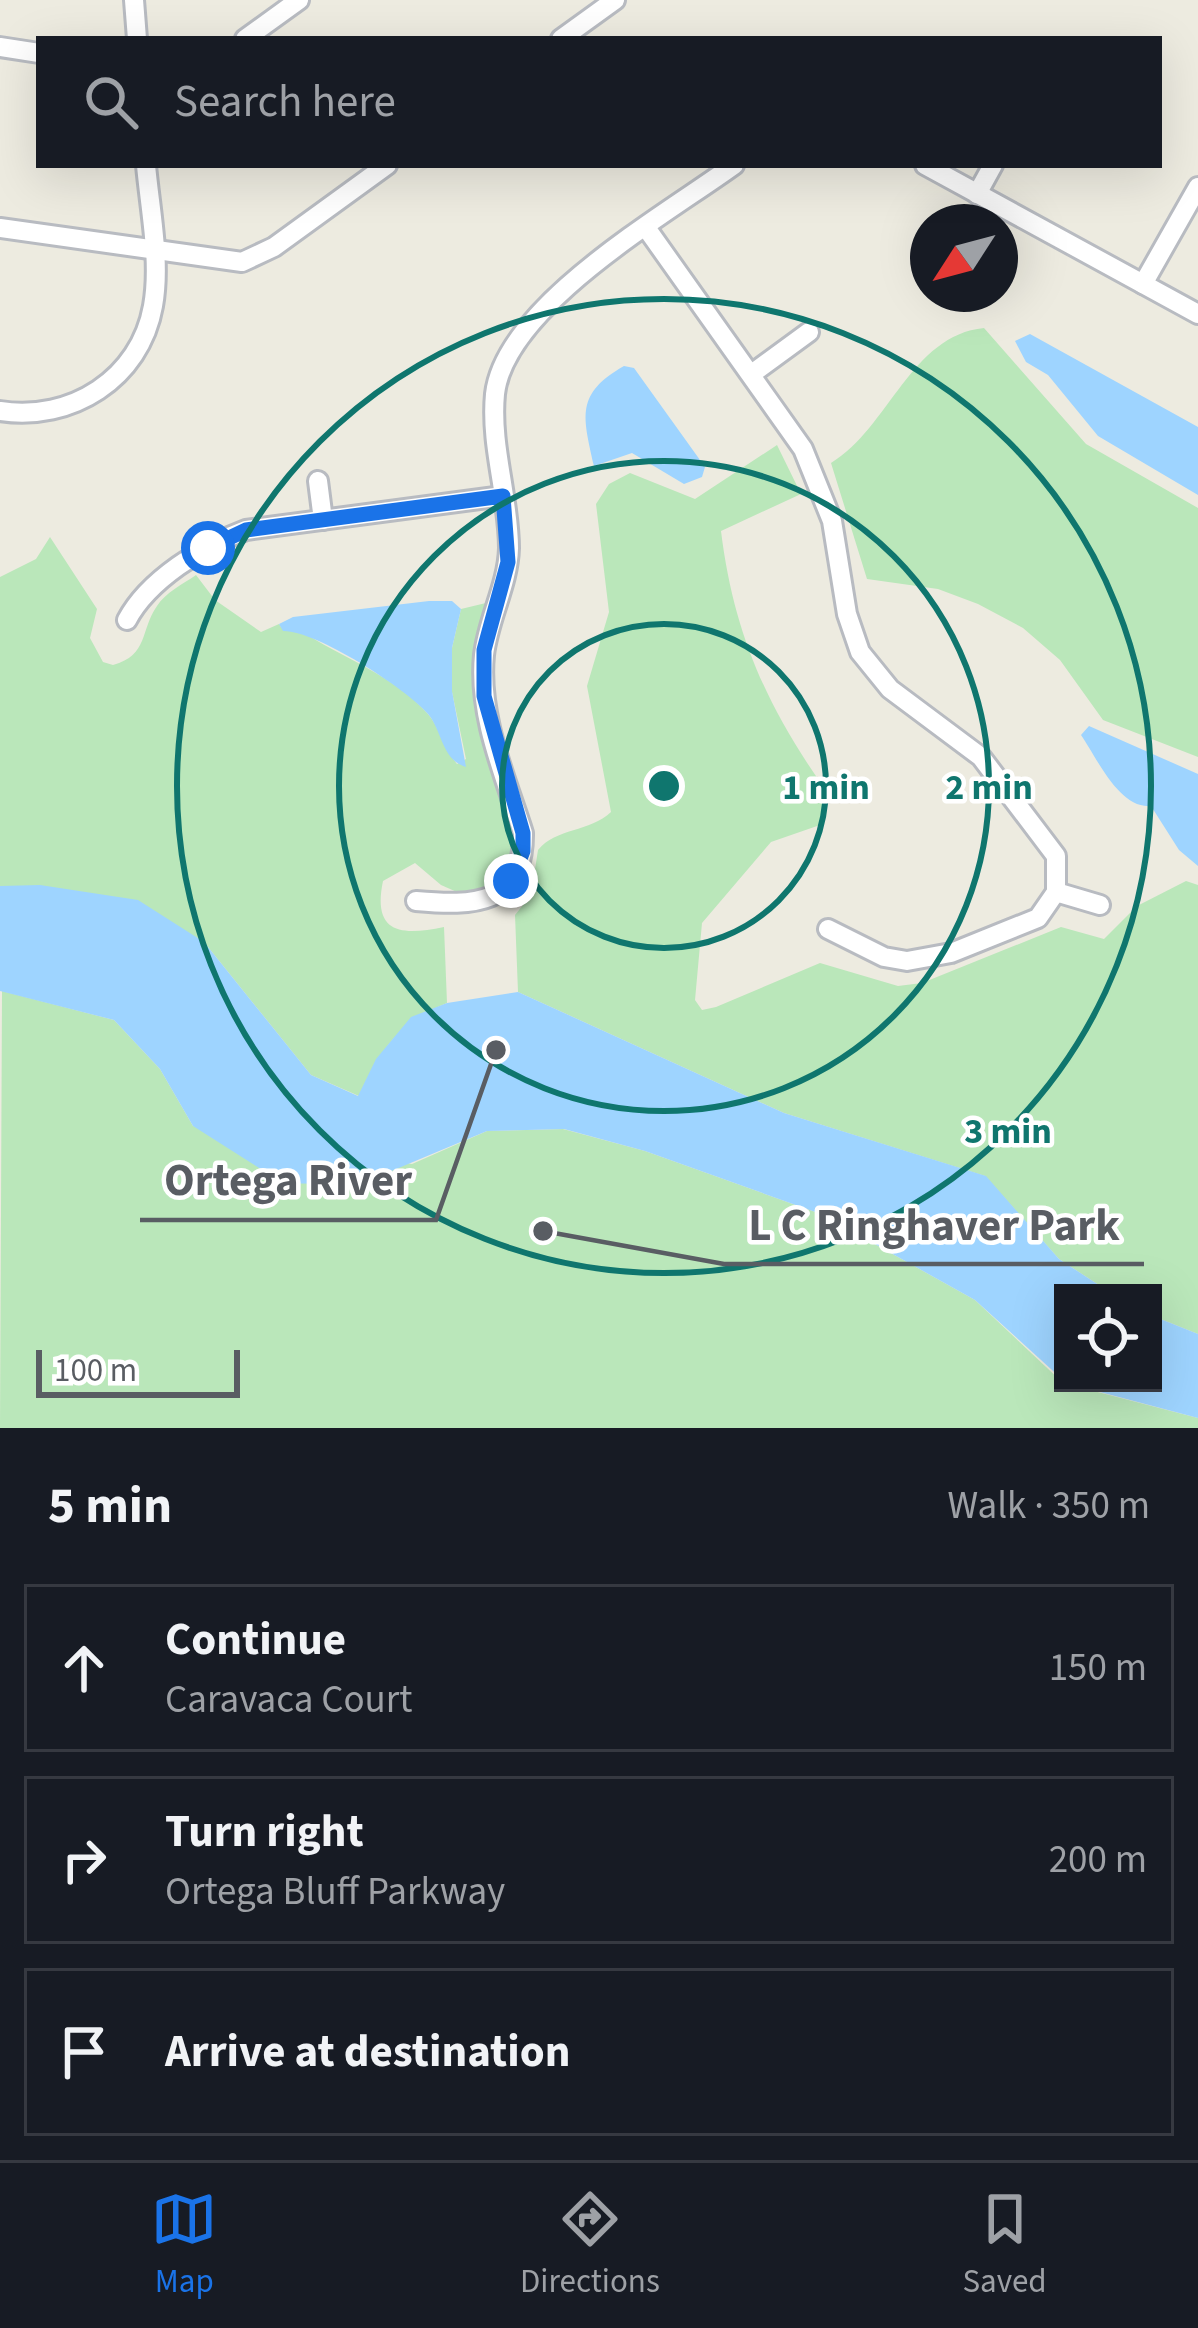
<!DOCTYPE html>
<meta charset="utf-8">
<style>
:root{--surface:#171b24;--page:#20242c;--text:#f1f3f6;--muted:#9ea1a6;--line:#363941;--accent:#1a73e8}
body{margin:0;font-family:"Source Sans 3",sans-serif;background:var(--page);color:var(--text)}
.controls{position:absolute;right:36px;bottom:36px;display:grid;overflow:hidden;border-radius:0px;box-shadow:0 12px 48px #0002}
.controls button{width:108px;height:108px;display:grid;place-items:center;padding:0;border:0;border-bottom:3px solid var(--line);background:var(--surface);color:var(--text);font:60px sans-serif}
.compass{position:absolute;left:910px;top:204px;width:108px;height:108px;border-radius:50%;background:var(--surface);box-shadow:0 12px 48px #0002;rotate:234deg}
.scale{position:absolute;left:36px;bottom:30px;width:204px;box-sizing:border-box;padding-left:12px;border:6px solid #595d63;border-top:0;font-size:33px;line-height:42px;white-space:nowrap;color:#595d63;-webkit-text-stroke:9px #fff;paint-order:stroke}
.stop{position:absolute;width:36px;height:36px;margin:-27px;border:9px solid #1a73e8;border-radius:50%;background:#fff}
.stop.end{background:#1a73e8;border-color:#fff;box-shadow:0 3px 12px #0008}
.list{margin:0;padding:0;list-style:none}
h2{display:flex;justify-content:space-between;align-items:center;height:156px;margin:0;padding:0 48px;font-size:51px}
h2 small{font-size:39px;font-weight:400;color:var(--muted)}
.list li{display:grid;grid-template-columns:78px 1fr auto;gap:36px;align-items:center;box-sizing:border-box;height:168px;margin:0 24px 24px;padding:0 24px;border:3px solid var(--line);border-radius:0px}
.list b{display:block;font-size:45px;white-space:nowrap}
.list p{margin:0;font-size:39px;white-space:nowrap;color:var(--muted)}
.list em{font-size:39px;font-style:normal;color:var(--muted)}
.icon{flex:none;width:66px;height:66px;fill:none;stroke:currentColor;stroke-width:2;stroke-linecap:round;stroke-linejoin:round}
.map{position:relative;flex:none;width:1198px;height:1428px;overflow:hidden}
.search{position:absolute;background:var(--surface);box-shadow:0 12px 48px #0002;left:36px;right:36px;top:36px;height:132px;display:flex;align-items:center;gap:30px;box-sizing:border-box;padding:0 42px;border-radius:0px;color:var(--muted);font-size:45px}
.sheet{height:732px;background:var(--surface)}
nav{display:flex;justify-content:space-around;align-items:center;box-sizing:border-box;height:168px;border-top:3px solid var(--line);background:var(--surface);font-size:33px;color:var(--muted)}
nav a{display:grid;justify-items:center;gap:6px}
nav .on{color:var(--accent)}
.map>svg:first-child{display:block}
.green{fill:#bae7ba}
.water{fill:#9ed4ff}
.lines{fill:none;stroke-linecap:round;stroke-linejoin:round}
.minor-casing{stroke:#b8bbc1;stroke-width:24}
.minor{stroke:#fff;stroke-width:18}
.route{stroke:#1a73e8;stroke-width:15}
.ring{fill:none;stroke:#0f766e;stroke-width:6}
.centre{fill:#0f766e;stroke:#fff;stroke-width:6}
.ring-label{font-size:36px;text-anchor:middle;font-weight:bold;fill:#0f766e;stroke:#fff;stroke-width:9;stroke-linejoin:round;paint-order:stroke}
.leader{fill:none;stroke:#595d63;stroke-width:4.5}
.callout-dot{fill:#595d63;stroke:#fff;stroke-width:4.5}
.callout-label{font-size:45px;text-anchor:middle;font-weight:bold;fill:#595d63;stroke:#fff;stroke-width:9;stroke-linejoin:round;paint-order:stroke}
</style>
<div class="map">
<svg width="1198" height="1428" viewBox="0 0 1198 1428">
<rect width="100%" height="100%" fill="#edebe0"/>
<!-- green -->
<g class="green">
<path d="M 984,328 L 1086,444 L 1198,508 L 1198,757 L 1103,720 L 1060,660 L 1023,628 L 978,604 L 938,589 L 867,579 L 831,463 C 889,428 911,335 984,328 Z"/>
<path d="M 777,445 L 801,494 L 721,531 C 734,636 768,709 829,795 L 820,825 L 771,842 L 702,923 L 695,1000 L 702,1010 L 716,1007 L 820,963 L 898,986 L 922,983 L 1061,927 L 1104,939 L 1137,906 L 1186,881 L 1198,885 L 1198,1334 L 1153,1316 L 1153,1293 L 1111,1293 L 1059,1259 L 985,1176 L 784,1113 L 518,992 L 515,915 L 531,895 L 538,850 C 556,828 590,832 611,812 L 587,686 L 609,612 L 596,504 L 609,484 L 630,473 L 695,499 Z"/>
<path d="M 50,537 L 97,609 L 90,638 L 103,662 L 113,665 C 149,655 140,630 157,606 C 165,593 183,584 196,575 L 215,600 L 261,632 L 279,624 L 284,631 L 300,630 C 341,658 393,674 428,714 C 440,728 444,749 457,764 L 466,759 L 452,692 L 452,648 L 461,609 L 490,602 L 479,641 L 516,850 C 507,879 495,887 466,896 L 441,885 L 415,863 L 383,881 C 372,934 401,936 444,927 L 447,1003 C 397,1023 382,1049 359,1096 L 311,1075 L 204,942 L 0,886 L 0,577 L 36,559 Z"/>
<polygon points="2,991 114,1020 160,1069 193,1126 412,1164 487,1131 563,1129 645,1151 821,1214 975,1300 1063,1383 1198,1418 1198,1428 0,1428"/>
</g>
<!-- water -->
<g class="water">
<polygon points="1030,334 1198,427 1198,495 1098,436 1048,375 1026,362 1015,341"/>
<path d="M 624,366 L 634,368 L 705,467 L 702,477 L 684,484 L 632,453 L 594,466 C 583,416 575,394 624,366 Z"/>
<path d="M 429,601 L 452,601 L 461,609 L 452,648 L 452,691 L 466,767 C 441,759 443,732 428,714 C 406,688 315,630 283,631 L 279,624 L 293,617 Z"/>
<path d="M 1089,726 L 1198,774 L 1198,866 L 1179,850 L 1151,806 C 1119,809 1097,758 1081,735 Z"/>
<polygon points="40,885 138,900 204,942 311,1075 358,1096 376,1059 411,1017 447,1003 518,992 784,1113 986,1176 1059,1259 1111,1293 1063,1293 1063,1380 975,1300 821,1214 645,1151 564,1129 487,1131 358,1185 283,1183 193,1126 160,1069 114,1020 0,991 0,886"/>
<polygon points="1153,1316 1198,1334 1198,1418 1066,1383 1153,1383"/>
</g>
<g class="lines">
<!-- minor casing -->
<g class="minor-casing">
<g id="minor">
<polyline points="134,0 137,39"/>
<polyline points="245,39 299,0"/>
<polyline points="561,39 615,0"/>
<polyline points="0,47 39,53"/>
<polyline points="925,165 1198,314"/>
<polyline points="977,194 993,165"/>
<polyline points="0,228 242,262 274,247 387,165"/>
<polyline points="647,229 803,449 832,521 847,614 860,652 890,689 981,757 1056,856 1056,892 1038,918 951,953 907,961 884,957 828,929"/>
<polyline points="1143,284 1198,187"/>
<polyline points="753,373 809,332"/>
<path d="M 0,411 C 71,422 140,379 153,306 C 161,262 150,210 146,165"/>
<polyline points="318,481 323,520"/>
<path d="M 127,620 C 148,580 203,546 246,530 L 503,496"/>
<polyline points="1056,892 1100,905"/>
<path d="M 416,901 C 473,906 524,906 523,833 C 505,776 478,716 484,655 C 488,619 508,585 509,548 C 509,497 490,446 495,394 C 505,306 665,215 734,165"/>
</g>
</g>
<!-- minor -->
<use href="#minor" class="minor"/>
</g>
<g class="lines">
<!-- route -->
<polyline class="route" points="208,548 246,530 503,496 508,562 484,650 484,696 523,833 523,851 511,881"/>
</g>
<!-- distance rings -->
<g class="ring">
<circle cx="664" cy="786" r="162"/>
<circle cx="664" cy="786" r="325"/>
<circle cx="664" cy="786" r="487"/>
</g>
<circle cx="664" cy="786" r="18" class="centre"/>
<g class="ring-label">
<text x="826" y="799">1 min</text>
<text x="989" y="799">2 min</text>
<text x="1008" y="1143">3 min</text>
</g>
<!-- callouts -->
<path class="leader" d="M496 1050L436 1220H140M543 1231L724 1264H1144"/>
<g class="callout-dot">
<circle cx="496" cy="1050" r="12"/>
<circle cx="543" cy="1231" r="12"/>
</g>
<g class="callout-label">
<text x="288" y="1195">Ortega River</text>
<text x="934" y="1240">L C Ringhaver Park</text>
</g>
</svg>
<div class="controls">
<button><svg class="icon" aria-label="locate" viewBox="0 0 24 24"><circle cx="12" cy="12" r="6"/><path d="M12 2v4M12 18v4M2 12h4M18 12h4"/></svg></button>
</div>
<svg class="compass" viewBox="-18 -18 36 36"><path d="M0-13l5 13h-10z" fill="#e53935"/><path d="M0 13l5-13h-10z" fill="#9ea1a6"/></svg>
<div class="scale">100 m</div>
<div class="stop" style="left:208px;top:548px"></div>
<div class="stop end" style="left:511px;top:881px"></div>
<div class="search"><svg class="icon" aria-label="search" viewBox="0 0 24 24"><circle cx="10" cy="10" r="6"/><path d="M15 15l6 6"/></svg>Search here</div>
</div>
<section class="sheet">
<h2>5 min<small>Walk · 350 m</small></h2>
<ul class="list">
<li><svg class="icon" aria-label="ahead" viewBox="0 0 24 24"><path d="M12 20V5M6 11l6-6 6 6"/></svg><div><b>Continue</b><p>Caravaca Court</p></div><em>150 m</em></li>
<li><svg class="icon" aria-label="right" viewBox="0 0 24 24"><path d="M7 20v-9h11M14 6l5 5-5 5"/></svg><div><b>Turn right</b><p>Ortega Bluff Parkway</p></div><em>200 m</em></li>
<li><svg class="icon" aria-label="arrive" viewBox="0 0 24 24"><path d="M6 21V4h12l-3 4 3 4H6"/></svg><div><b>Arrive at destination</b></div></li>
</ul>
</section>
<nav>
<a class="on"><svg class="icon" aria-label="map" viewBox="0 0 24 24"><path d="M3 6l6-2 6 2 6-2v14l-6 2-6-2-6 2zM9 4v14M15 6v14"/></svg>Map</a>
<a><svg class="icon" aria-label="directions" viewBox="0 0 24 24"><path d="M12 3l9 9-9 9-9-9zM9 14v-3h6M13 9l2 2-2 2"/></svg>Directions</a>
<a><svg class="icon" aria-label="saved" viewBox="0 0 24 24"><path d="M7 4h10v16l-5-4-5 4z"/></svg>Saved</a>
</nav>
